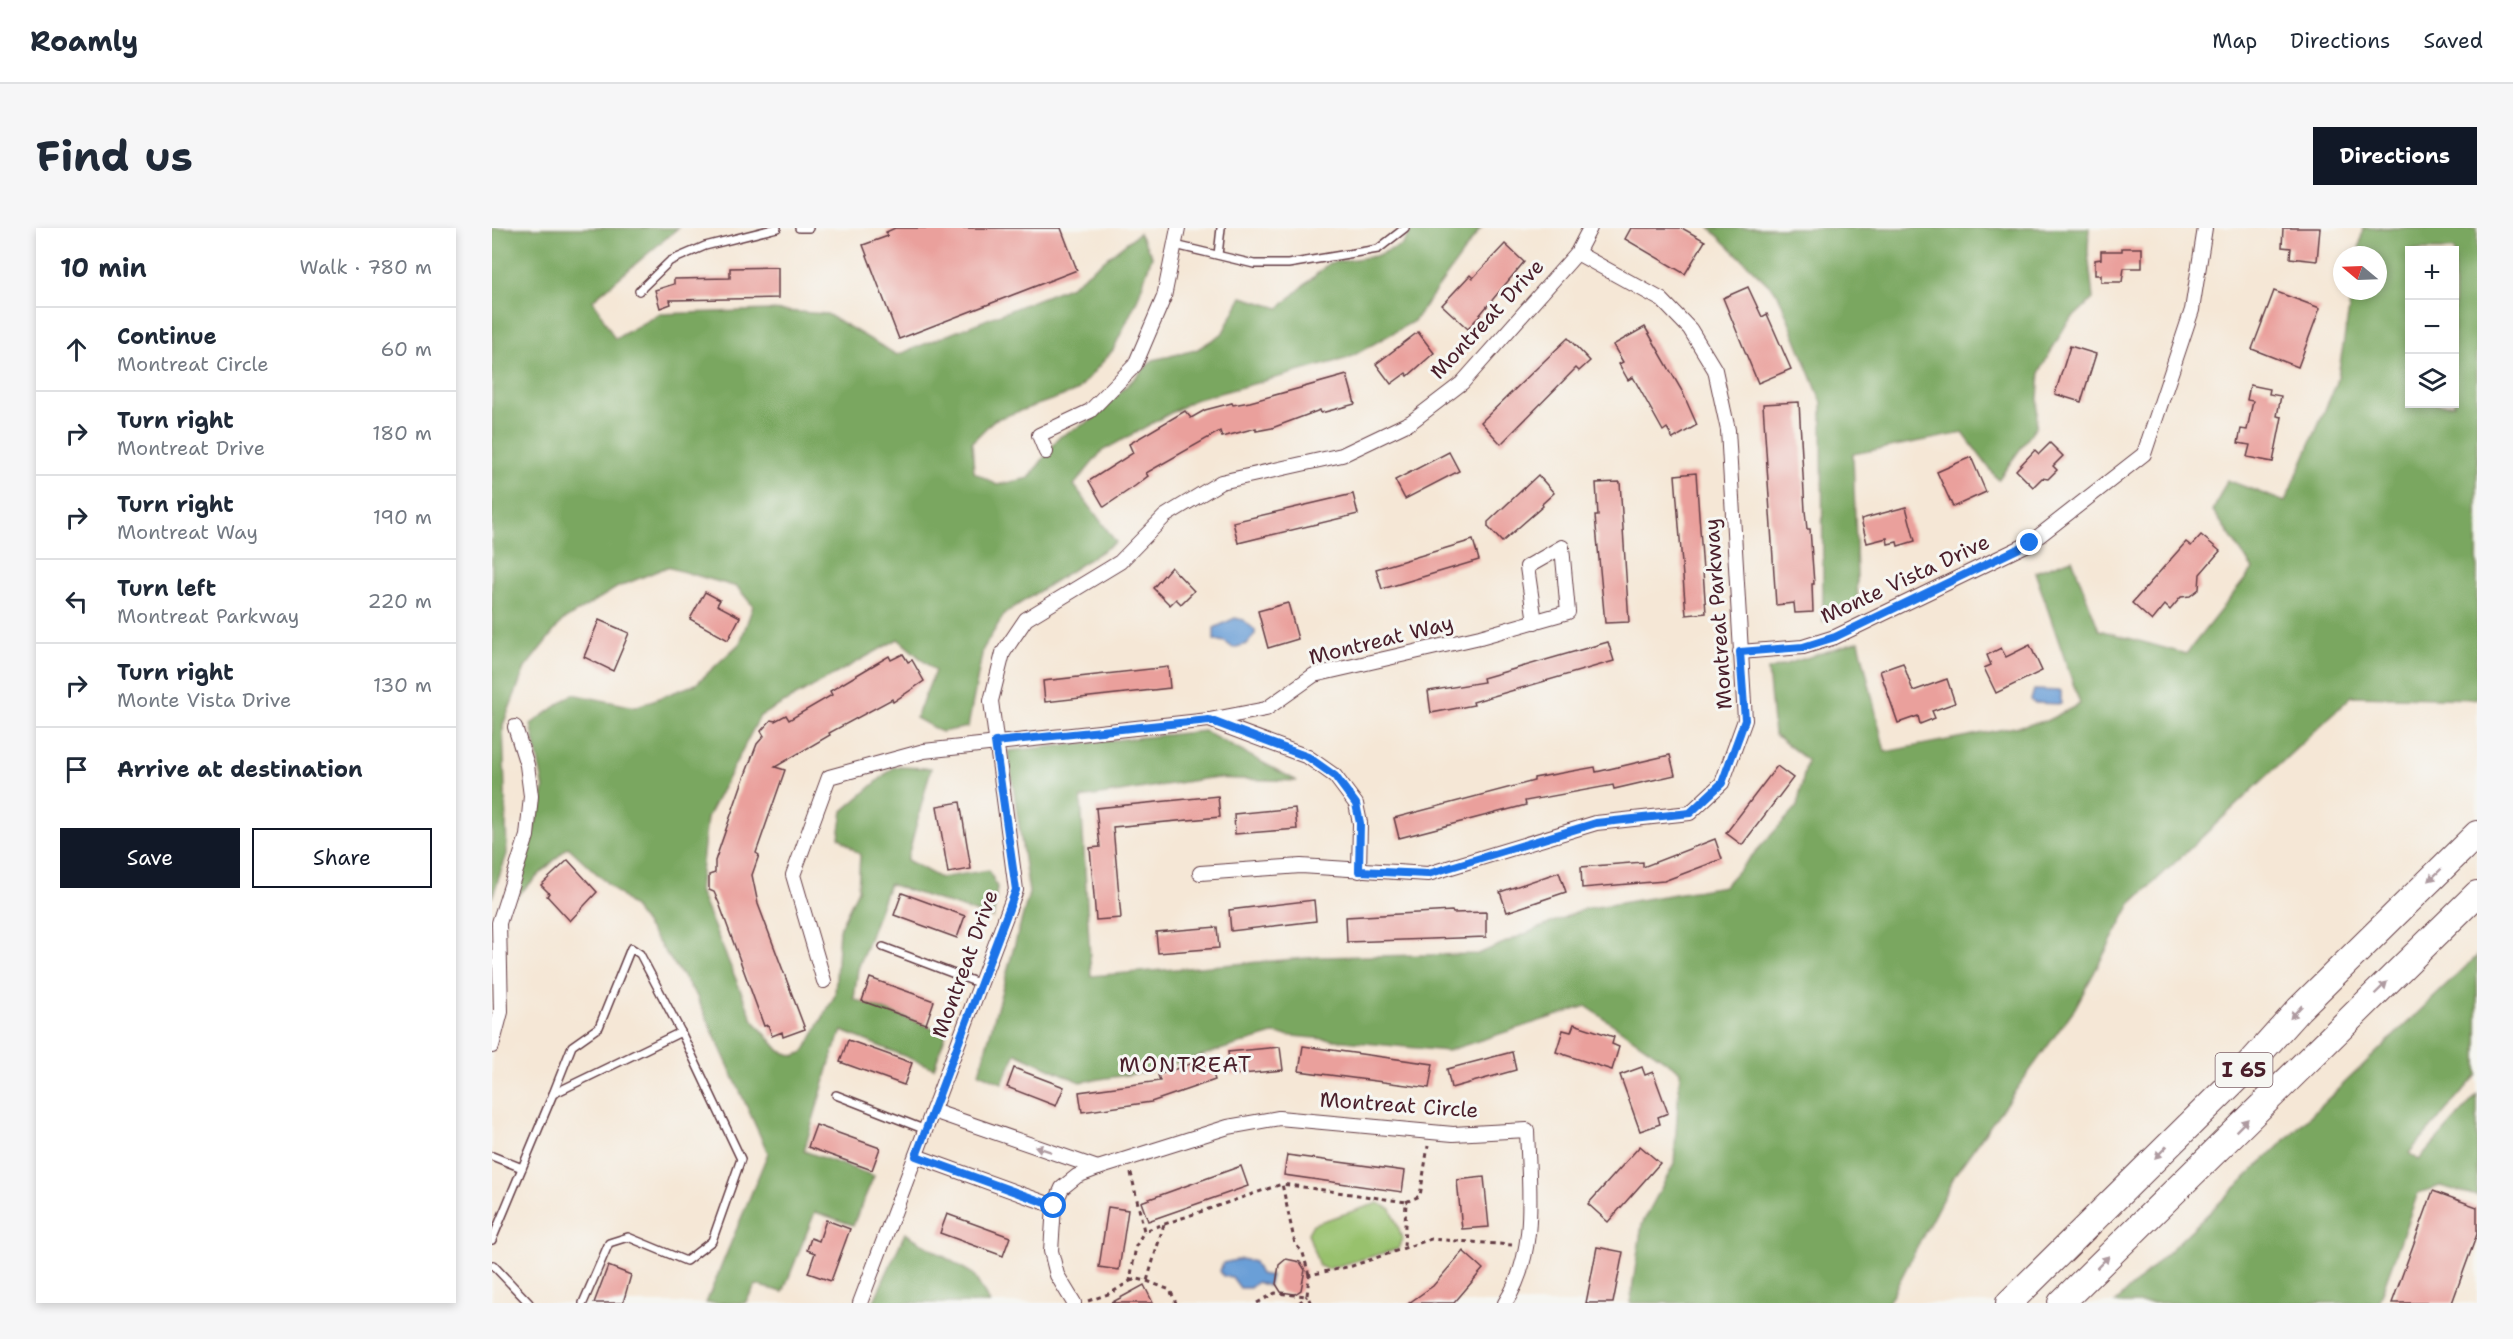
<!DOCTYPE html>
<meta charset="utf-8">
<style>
:root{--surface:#fff;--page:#f6f6f7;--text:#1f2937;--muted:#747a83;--line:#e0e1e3;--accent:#111827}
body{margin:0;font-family:"Shantell Sans",sans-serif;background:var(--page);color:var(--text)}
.controls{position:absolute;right:18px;top:18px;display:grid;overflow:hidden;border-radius:0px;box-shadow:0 3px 9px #0003}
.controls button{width:54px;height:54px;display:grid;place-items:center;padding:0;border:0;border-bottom:2px solid var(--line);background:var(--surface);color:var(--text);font:30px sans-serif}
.compass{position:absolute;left:1841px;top:18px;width:54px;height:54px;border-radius:50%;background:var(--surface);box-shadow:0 3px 9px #0003;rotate:289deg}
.stop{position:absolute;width:18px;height:18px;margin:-14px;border:4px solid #1a73e8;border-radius:50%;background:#fff}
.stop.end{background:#1a73e8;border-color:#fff;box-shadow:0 2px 6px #0008}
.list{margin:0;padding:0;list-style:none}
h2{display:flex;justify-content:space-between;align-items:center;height:78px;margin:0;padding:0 24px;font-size:26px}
h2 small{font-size:20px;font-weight:400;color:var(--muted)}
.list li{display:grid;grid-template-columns:39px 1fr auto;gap:18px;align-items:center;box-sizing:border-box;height:84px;padding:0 24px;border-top:2px solid var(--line)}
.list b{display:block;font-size:22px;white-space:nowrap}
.list p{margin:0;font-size:20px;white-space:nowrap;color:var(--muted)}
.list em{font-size:20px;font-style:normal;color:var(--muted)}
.actions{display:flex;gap:12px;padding:18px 24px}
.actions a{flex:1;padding:14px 0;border:2px solid var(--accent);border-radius:0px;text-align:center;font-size:21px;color:var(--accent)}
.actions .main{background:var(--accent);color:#fff}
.icon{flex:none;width:33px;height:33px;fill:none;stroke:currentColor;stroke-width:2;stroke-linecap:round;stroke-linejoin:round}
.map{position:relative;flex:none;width:1985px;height:1075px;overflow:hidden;border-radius:0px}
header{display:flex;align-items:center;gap:36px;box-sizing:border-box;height:84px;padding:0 30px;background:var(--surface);border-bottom:2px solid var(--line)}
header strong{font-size:28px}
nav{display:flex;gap:33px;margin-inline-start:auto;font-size:21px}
.intro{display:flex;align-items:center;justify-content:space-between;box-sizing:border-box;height:144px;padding:0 36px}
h1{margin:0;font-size:42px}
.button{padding:15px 27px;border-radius:0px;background:var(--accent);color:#fff;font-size:21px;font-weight:700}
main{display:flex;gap:36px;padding:0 36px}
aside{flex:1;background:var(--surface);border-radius:0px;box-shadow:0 3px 9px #0003}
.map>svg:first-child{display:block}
.green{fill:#98c16d;stroke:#71704c;stroke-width:1.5}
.forest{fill:#7aa760;stroke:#626346;stroke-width:1.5;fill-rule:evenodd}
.water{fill:#6b9fd7;stroke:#5a5f81;stroke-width:1.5}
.building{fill:#eaa09c}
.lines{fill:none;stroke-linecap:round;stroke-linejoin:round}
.service-casing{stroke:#643d45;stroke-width:10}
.minor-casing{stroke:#643d45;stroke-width:16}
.motorway-casing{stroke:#643d45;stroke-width:28}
.path{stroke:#643d45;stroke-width:3;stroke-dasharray:4.5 4.5;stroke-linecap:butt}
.service{stroke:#fff;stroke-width:7}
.minor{stroke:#fff;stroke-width:14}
.motorway{stroke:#fff;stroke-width:26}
.oneway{fill:#ae9aa0}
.route{stroke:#1a73e8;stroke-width:8}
.labels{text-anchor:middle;stroke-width:6;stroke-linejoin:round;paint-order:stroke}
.shield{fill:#f6f6f2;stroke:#7e6067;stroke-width:1.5}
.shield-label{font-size:20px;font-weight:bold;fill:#4a1f2b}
.street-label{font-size:21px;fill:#4a1f2b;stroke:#f6f6f2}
.neighbourhood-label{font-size:22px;letter-spacing:1.5px;fill:#4a1f2b;stroke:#f6f6f2}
</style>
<header>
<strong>Roamly</strong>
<nav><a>Map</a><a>Directions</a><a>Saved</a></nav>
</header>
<div class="intro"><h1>Find us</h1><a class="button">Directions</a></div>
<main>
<aside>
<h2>10 min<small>Walk · 780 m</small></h2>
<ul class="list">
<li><svg class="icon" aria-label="ahead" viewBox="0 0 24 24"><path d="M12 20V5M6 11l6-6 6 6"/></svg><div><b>Continue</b><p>Montreat Circle</p></div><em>60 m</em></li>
<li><svg class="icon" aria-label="right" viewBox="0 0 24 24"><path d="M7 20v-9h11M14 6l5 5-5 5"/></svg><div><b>Turn right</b><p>Montreat Drive</p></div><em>180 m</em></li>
<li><svg class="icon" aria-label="right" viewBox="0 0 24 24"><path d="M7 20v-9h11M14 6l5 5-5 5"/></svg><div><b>Turn right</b><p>Montreat Way</p></div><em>190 m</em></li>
<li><svg class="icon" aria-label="left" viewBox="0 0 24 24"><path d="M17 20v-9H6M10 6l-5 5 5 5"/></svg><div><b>Turn left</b><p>Montreat Parkway</p></div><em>220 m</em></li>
<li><svg class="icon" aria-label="right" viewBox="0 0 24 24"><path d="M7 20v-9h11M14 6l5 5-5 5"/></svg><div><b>Turn right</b><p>Monte Vista Drive</p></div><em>130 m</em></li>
<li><svg class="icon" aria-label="arrive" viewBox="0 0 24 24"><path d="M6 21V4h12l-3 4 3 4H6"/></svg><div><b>Arrive at destination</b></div></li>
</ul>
<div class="actions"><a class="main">Save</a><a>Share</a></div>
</aside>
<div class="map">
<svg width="1985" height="1075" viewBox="0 0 1985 1075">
<rect width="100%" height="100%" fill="#f6f6f2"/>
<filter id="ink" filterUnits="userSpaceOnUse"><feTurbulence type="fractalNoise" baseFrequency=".0167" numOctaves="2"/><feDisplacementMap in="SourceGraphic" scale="12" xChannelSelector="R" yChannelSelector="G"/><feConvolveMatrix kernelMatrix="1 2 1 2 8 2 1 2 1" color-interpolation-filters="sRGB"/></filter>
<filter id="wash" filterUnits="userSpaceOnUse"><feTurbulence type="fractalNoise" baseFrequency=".008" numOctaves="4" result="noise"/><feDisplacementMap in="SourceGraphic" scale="24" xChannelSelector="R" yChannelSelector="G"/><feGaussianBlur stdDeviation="1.35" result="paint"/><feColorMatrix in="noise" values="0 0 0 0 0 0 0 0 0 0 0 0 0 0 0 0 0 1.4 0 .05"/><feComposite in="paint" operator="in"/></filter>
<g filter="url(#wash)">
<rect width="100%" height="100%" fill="#f5e7d6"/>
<!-- green -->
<polygon class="green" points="886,975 899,981 911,1011 906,1021 835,1041 827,1038 816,1005 821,996"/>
<!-- forest -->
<g class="forest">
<polygon points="0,0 186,0 101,72 123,111 167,86 278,82 335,86 405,127 579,58 647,5 660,28 646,70 621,122 585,163 502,192 480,214 482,244 505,257 537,250 567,209 600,192 661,132 704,122 730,106 750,69 787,80 837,35 883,28 910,17 921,0 989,0 922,93 857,130 702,172 610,223 582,257 624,314 513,385 491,421 476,499 449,504 424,490 443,443 406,411 268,488 215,590 207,663 261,792 288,823 302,828 312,824 343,767 347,701 366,662 368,627 347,609 351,583 402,539 439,540 415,632 448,650 497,642 505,659 501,690 397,656 366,741 362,771 454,805 442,840 350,803 341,824 312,923 382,948 361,997 323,984 291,1064 264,1057 253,1075 214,1075 276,925 204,767 141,679 76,619 24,669 52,561 39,496 81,466 143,479 204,456 248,415 261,378 245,359 175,339 126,359 70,393 33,440 11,497 15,626 0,670"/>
<polygon points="1218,0 1597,0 1596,24 1601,71 1575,95 1548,143 1544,199 1506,252 1471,205 1361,226 1366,380 1331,394 1330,175 1286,66"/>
<path d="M 1871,0 L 1985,0 L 1985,471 L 1860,468 L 1639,676 L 1583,780 L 1464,945 L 1396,1075 L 1138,1075 L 1150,996 L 1182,936 L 1188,843 L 1094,778 L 955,823 L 781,806 L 655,844 L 588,854 L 524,825 L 510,855 L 487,845 L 537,665 L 516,523 L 712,503 L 805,553 L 718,550 L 589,570 L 599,748 L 827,729 L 986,726 L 1092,681 L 1232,658 L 1305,579 L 1315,532 L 1282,506 L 1276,442 L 1367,413 L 1393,524 L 1554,493 L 1588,476 L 1543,344 L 1580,331 L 1607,402 L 1694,426 L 1761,341 L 1721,283 L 1735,252 L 1793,274 L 1845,154 L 1860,63 L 1886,63 L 1886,27 L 1866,27 ZM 1962,22 L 1962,176 L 1918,176 L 1918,22 Z"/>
<polygon points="1985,728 1985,847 1917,925 1927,932 1985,867 1985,968 1948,958 1926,965 1886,1075 1623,1075"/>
<polygon points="413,1005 481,1046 498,1075 381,1075"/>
</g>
<!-- water -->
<g class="water">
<polygon points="743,390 751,392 763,402 763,406 755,416 741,420 733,414 722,412 722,400"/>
<polygon points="1542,462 1569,463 1569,476 1542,475 1539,472"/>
<polygon points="749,1031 762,1034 768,1046 779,1048 776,1058 765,1054 758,1060 748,1060 740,1049 731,1048 728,1043 731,1035"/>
</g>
<g id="blocks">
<!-- building -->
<g class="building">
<polygon points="403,0 569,0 585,42 407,111 371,17 396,8 394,4"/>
<polygon points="1139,0 1190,0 1213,13 1193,46 1133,11"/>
<polygon points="1791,0 1828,0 1825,33 1798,30 1799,20 1790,19"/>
<polygon points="1013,16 1032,34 976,101 950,77 978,47 981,50"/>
<polygon points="1630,20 1650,20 1650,40 1632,40 1630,54 1609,54 1609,47 1603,47 1603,32 1609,31 1609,23 1630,23"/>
<polygon points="286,39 286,70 178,72 179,76 168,80 163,62 182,56 182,51 238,50 238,40"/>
<polygon points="1256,59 1270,89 1275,86 1299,141 1266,155 1231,70"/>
<polygon points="1782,63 1828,80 1806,139 1760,121"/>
<polygon points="1153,99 1190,163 1205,197 1181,211 1175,200 1171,203 1141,149 1136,152 1127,136 1131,134 1121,117"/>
<polygon points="926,104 942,125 916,148 914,145 899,156 884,136"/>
<polygon points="1076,110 1098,133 1087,143 1084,140 1009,216 989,194"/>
<polygon points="1578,118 1604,126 1589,174 1563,166"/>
<polygon points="855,147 863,176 829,185 828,182 780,200 764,203 764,200 730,209 728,203 654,245 656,248 643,258 612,279 597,253 641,225 637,216 693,183 699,190 713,182 740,175 741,177 758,174"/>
<polygon points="1758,157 1778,161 1777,166 1789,168 1785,188 1790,189 1781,234 1755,229 1758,217 1746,215 1749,201 1755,202 1761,173 1755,172"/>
<polygon points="1307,174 1313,283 1315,301 1318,301 1322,356 1320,356 1321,384 1303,385 1302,375 1284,377 1271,176"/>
<polygon points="1558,215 1571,228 1561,238 1565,242 1556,251 1550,250 1541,259 1524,242 1543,222 1547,226"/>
<polygon points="957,224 967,243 913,271 903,252"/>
<polygon points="1479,229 1494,264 1461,279 1445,244"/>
<polygon points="1204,245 1214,385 1194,387 1183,247"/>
<polygon points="1046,247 1062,265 1050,276 1051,278 1010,314 996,299 996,294"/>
<polygon points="1128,254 1137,394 1113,395 1103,288 1106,288 1104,255"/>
<polygon points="861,266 866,286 746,315 741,294"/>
<polygon points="1414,279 1423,313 1406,318 1405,314 1396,316 1395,310 1375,315 1369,291"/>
<polygon points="1709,307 1728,323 1708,346 1707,361 1698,368 1689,369 1678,382 1673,377 1660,393 1640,375 1694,314 1699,318"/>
<polygon points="981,312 987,332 890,361 884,341"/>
<polygon points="679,339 702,363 689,376 684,371 678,377 661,360"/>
<polygon points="213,364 228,372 225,377 248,389 236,412 198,391"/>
<polygon points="796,375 806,411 776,420 766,383"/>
<polygon points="107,392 137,405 121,443 92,429"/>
<polygon points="1116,414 1122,433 981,474 982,477 939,485 936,463 992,454 991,450"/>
<polygon points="1538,417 1550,443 1504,465 1492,440 1499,437 1495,427 1509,420 1514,429"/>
<polygon points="411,426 416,434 420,432 432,453 401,474 400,471 337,505 338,507 283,539 293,542 264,625 267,627 260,647 266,676 313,801 291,809 290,804 280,808 276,797 272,798 227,675 222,664 217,662 217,647 223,645 223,633 250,555 265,516 272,508 269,503 279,492 283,493 294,487 297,492 340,467 338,463 375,441 397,428 399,432"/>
<polygon points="1411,435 1421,463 1455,451 1463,475 1440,483 1443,490 1428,496 1426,488 1406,495 1388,443"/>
<polygon points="676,439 678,460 553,474 551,453"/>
<polygon points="1178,527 1183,547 1122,561 1121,557 1033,573 1034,577 907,610 902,590 1042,553 1042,550 1103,539 1104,544"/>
<polygon points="1285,538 1301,550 1250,617 1234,605"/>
<polygon points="726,568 728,589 621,599 629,690 604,692 598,620 608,619 604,580"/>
<polygon points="468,574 479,641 456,645 445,578"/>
<polygon points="803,580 805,601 743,606 742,586"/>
<polygon points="1223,611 1230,631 1172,653 1090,660 1089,639 1151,634 1151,639"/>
<polygon points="76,632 105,664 78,693 55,668 57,665 49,657"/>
<polygon points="1067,644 1074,664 1015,684 1008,664"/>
<polygon points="410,665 473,688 465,710 402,687"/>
<polygon points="822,672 824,693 739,703 737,682"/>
<polygon points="960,683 961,685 994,684 994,709 855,714 854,689"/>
<polygon points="725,699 727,720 666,725 664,704"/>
<polygon points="378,750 442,773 434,796 370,773"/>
<polygon points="1082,796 1122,809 1120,816 1127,819 1120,842 1064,824 1071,802 1079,804"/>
<polygon points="356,812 420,835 412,857 348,834"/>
<polygon points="811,818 941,836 937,860 807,843"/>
<polygon points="788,819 791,842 739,847 736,824"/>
<polygon points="1020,824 1024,842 959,860 955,841"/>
<polygon points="716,830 723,852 659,874 590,884 587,864 668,853 666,847"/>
<polygon points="1150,839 1153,847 1161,844 1176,885 1166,889 1168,896 1148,903 1128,847"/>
<polygon points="522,840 572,859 564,878 515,859"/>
<polygon points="324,897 388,920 380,942 316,919"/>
<polygon points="1148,918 1168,935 1116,994 1096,976"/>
<polygon points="795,927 913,943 910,964 792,947"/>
<polygon points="749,938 756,958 656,993 649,974"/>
<polygon points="992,949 997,999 970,1001 965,952"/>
<polygon points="1941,963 1985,979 1985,1006 1960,1075 1900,1075"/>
<polygon points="616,979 636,982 627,1042 607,1039"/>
<polygon points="455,986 518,1009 511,1028 448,1005"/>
<polygon points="334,992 358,1001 339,1053 316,1045 323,1025 315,1022 319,1010 327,1013"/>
<polygon points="1105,1019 1131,1024 1121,1075 1094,1075"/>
<polygon points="971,1023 991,1041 962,1075 917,1075 941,1058"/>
<polygon points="794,1031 808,1034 813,1042 809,1062 803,1066 789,1064 784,1056 787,1037"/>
<polygon points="116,1038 139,1047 131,1075 102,1075"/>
<polygon points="652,1057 661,1075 619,1075"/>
</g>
</g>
</g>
<g filter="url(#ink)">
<use href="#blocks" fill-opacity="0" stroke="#643d45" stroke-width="1.5"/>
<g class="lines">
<!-- service casing -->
<g class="service-casing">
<g id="service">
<polyline points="307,0 317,0"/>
<polyline points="683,17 762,36 796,36 886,21 913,0"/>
<polyline points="726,27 729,0"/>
<polyline points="147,63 178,33 213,18 285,0"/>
<polyline points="391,719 489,756"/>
<polyline points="61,866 80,818 107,799 139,720 148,726 189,804"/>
<polyline points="344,867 434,902"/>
<polyline points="0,928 30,940"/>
<polyline points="0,1012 61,866 189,804 249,931 220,1013 194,1033 136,1009 117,1015 91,1075"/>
<polyline points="1,1037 37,1075"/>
</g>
</g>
<!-- minor casing -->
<g class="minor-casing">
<g id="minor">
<polyline points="554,224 547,207 598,183 643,137 672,69 686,0"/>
<polyline points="1248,424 1311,419 1343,409 1538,315 1652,226 1700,82 1713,0"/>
<polyline points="717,492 774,481 822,447 988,409 1076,384 1070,319 1035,339 1043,394"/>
<polyline points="708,645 809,638 936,646 1104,595 1198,585 1230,555 1253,492 1236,202 1223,142 1198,101 1170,72 1085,25"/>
<polyline points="332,753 301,647 337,549 432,523 717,492 816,529 843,548 864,576 868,595 867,643"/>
<polyline points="0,818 9,784 7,695 35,608 39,568 35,537 23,499"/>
<polyline points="441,883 606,940"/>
<polyline points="424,928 562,978"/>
<polyline points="368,1075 524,662 499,473 511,425 534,391 628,334 673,288 729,254 850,227 919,194 970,155 1085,25 1098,0"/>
<path d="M 582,1075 L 565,1047 L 559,1023 L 562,978 L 570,960 L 585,948 L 606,940 L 736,899 L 787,890 L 961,906 L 1035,902 C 1037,960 1046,1025 1013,1075"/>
</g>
</g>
<!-- motorway casing -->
<g class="motorway-casing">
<g id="motorway">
<polyline points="1517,1075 1747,848 1807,781 1985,606"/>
<polyline points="1569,1075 1985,666"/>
</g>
</g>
<!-- path -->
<g class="path">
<polyline points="639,945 652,1003 790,956"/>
<polyline points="914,974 928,968 936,918"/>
<polyline points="817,1047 811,1025 803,1016 790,956 914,974 912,1020"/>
<polyline points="638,1053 645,1051 655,1053 672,996"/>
<polyline points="655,1053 678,1062 684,1075"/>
<polyline points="596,1073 619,1065 638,1053 644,1018 652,1003"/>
<polyline points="765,1075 783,1065 814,1068"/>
<polyline points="807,1075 815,1068"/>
<polyline points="819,1075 815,1068 817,1047 860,1038 939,1011 1020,1017"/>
</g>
<!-- service -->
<use href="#service" class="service"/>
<!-- minor -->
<use href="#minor" class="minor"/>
<!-- motorway -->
<use href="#motorway" class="motorway"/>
</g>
<!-- one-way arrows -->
<defs><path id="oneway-solid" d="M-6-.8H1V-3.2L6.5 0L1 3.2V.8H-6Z" transform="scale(1.5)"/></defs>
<g class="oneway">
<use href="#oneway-solid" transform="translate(1943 647) rotate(136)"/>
<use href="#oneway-solid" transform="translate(1889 760) rotate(-44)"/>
<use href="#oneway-solid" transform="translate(1804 784) rotate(133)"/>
<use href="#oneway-solid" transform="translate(1750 897) rotate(-45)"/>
<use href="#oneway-solid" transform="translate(551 921) rotate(-161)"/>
<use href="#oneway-solid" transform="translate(1669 924) rotate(135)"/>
<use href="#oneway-solid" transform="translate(1611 1034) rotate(-45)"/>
</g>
</g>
<g class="lines" filter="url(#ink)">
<!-- route -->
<polyline class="route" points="562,978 424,928 524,662 503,514 717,492 816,529 843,548 864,576 868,595 867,643 936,646 1104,595 1198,585 1230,555 1253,492 1248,424 1311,419 1343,409 1538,315"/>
</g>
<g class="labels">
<!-- shield labels -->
<rect class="shield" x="1723.5" y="825" width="57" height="34" rx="4.5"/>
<g class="shield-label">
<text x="1752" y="849">I 65</text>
</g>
<!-- street labels -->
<g class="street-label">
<text transform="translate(995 91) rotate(-47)" y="7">Montreat Drive</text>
<text transform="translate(1413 351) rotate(-25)" y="7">Monte Vista Drive</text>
<text transform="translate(1226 386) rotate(-94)" y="7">Montreat Parkway</text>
<text transform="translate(889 412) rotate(-14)" y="7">Montreat Way</text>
<text transform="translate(473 736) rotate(-70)" y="7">Montreat Drive</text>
<text transform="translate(907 877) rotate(4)" y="7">Montreat Circle</text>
</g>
<!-- neighbourhood labels -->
<g class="neighbourhood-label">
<text x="694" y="844">MONTREAT</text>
</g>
</g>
</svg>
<div class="controls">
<button>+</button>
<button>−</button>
<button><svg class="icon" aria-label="layers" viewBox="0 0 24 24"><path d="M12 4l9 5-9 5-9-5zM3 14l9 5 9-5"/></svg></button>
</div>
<svg class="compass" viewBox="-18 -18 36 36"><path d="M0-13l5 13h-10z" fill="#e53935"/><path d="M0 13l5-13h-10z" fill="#747a83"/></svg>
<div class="stop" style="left:562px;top:978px"></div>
<div class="stop end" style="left:1538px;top:315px"></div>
</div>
</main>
